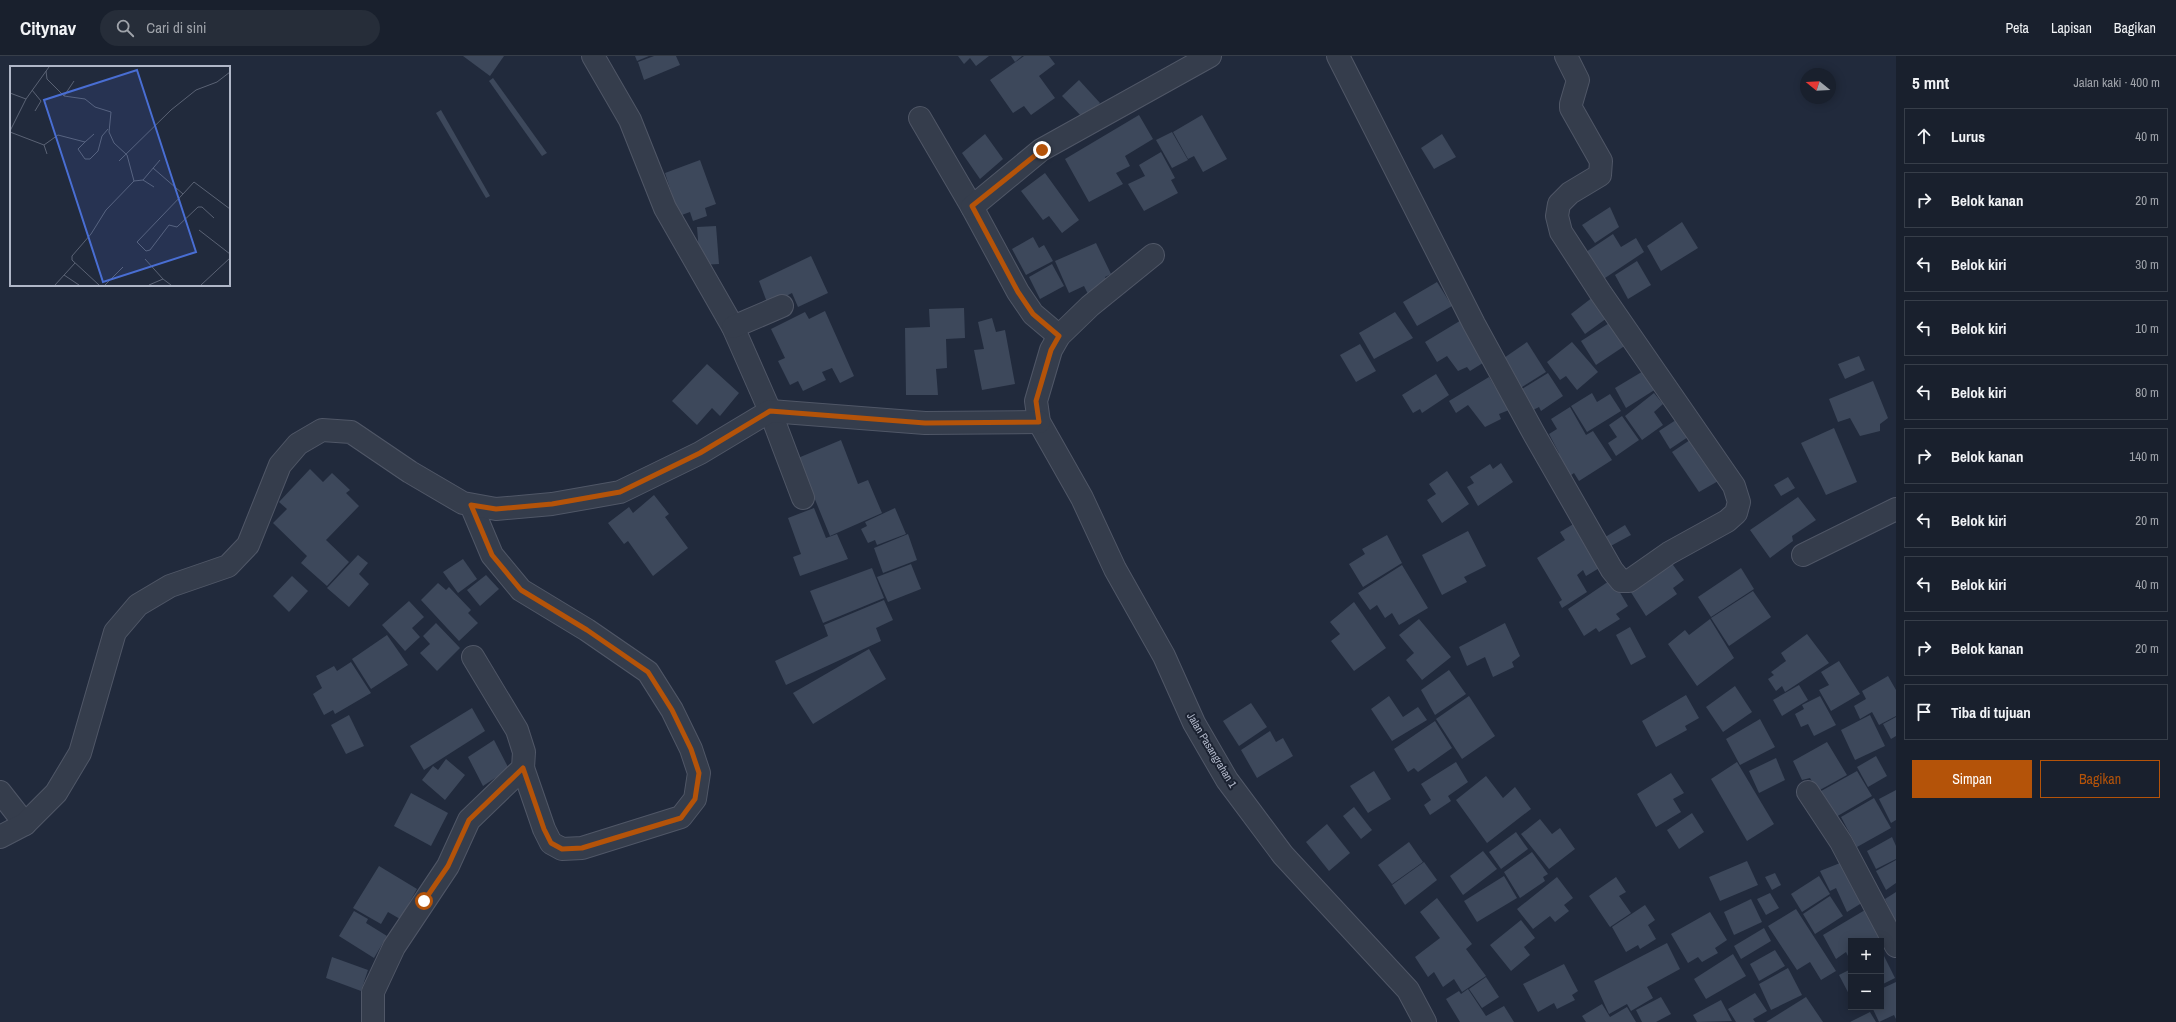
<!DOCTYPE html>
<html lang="id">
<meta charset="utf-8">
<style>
:root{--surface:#19202d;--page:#262d39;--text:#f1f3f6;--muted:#9fa3aa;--line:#373e49;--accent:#b45309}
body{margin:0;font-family:"Archivo Narrow",sans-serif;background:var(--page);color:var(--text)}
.controls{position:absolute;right:12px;bottom:12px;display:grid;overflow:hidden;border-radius:0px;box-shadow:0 2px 10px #0003}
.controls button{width:36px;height:36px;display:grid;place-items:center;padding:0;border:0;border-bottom:1px solid var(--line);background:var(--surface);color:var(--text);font:20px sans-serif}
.compass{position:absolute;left:1800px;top:12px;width:36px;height:36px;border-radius:50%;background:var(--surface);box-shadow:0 2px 10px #0003;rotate:288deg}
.stop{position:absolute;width:12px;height:12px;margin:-9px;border:3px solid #b45309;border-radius:50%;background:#fff}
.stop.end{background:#b45309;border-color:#fff;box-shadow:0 1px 4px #0008}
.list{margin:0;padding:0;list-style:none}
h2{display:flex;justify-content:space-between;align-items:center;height:52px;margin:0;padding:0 16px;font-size:17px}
h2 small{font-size:13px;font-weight:400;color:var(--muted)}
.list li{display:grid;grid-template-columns:26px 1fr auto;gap:12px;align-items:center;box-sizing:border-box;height:56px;margin:0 8px 8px;padding:0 8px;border:1px solid var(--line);border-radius:0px}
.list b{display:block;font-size:15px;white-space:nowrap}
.list em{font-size:13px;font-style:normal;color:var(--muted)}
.actions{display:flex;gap:8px;padding:12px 16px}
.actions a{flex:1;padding:9px 0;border:1px solid var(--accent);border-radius:0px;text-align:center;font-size:14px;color:var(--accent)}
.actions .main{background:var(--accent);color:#fff}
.icon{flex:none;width:22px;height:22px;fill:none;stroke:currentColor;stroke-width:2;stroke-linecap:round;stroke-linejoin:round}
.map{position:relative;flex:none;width:1896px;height:966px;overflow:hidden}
header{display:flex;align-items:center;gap:24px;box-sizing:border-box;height:56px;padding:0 20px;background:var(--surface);border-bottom:1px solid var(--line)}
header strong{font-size:19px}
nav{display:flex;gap:22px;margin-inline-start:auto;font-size:14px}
.search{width:280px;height:36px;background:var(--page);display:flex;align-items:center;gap:10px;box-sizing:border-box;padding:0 14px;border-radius:22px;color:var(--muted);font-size:15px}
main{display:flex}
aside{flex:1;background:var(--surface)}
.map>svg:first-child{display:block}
.building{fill:#3d485b}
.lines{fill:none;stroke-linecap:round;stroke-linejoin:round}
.minor-casing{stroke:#505767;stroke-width:24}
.minor{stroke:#353d4c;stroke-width:22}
.route{stroke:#b45309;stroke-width:5}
.labels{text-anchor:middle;stroke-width:4;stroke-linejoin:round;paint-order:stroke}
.street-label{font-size:11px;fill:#b0b7c8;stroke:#1b2231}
.inset-road{fill:none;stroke:#5a6274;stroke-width:1}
.view{fill:#496ed3;fill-opacity:0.15;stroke:#496ed3;stroke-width:2}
.inset-edge{fill:none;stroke:#b0b7c8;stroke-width:2}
</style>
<header>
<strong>Citynav</strong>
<div class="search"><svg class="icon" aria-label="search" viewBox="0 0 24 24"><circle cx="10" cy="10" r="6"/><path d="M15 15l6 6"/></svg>Cari di sini</div>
<nav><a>Peta</a><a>Lapisan</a><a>Bagikan</a></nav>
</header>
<main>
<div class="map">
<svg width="1896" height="966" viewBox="0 0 1896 966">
<rect width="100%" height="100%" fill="#212a3c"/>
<!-- building -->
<g class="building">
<polygon points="463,0 504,0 490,20"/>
<polygon points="635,0 649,0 637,5"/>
<polygon points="654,0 676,0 680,9 644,24 638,6"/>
<polygon points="958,0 989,0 976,10 970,2 964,8"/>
<polygon points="1011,0 1022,0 1015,6"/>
<polygon points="1024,0 1049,0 1055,8 1039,20 1055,42 1031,59 1024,50 1013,57 990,24"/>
<polygon points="493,22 547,97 542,100 489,25"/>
<polygon points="1079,24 1100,47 1084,63 1062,40"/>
<polygon points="441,54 490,140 486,142 436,57"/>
<polygon points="1139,59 1153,83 1125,100 1130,110 1116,117 1123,128 1089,146 1065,103"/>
<polygon points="1202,59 1227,103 1203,116 1194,100 1188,103 1173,76"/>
<polygon points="1172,76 1188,104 1172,112 1156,84"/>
<polygon points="985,78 1003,103 980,123 962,97"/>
<polygon points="1442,78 1456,101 1434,113 1421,92"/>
<polygon points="1161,96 1175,122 1171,124 1178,137 1144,155 1128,128 1145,120 1139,109"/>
<polygon points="700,104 716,148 705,152 707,160 693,165 690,156 679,160 665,117"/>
<polygon points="1045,117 1079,164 1062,177 1049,160 1043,164 1021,135"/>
<polygon points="1610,151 1619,171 1595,187 1582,169"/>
<polygon points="1682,166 1698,192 1661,215 1647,190"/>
<polygon points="716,170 719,208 700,209 697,171"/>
<polygon points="1613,178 1621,191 1636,182 1644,196 1602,224 1583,198"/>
<polygon points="1033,181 1039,192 1044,189 1053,205 1026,219 1012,193"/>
<polygon points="1096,187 1111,218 1105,221 1110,230 1089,240 1084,230 1069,237 1055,205"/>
<polygon points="811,200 828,237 798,251 792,237 768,249 759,225"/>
<polygon points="1637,205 1651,229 1628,243 1615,219"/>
<polygon points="1052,208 1064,230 1040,243 1029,221"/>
<polygon points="1437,226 1452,250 1417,270 1403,246"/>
<polygon points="1593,241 1607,262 1585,278 1571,258"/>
<polygon points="964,252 965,282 946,283 947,312 936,313 938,339 906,339 905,272 930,271 929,253"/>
<polygon points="825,255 854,320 840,327 832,312 822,316 826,324 803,335 798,325 790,329 778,305 785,302 771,273 805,256 809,263"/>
<polygon points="1395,256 1413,282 1374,303 1359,277"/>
<polygon points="992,262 996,276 1005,274 1015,328 982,334 974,294 984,293 978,266"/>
<polygon points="1463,263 1486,305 1470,315 1467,311 1458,315 1447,300 1437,306 1425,286"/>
<polygon points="1614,264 1629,287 1596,309 1581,285"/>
<polygon points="1527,286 1546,316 1519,333 1501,304"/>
<polygon points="1572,286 1598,316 1577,334 1566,320 1560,324 1547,306"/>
<polygon points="1360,288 1376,315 1356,326 1340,299"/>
<polygon points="1859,300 1865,314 1845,323 1838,308"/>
<polygon points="707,308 739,337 720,360 712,352 697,369 672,345"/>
<polygon points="1645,314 1656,333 1626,352 1615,332"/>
<polygon points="1548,317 1563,340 1541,355 1539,351 1529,356 1517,336"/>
<polygon points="1436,318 1449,339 1422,357 1420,353 1413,357 1402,339"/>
<polygon points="1489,321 1509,354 1499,358 1501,363 1485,371 1468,349 1456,357 1449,345"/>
<polygon points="1873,325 1888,362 1880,368 1880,375 1860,380 1850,362 1838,366 1829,343"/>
<polygon points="1592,337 1597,346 1610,338 1621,355 1587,376 1571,350"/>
<polygon points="1654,337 1663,348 1654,356 1663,369 1642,384 1625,360"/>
<polygon points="1570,351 1586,379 1593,375 1612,404 1579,425 1574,417 1567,422 1554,400 1559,397 1549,378 1557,373 1551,363"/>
<polygon points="1622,360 1639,384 1616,400 1608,387 1617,381 1609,369"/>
<polygon points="1682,360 1694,377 1670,393 1659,375"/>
<polygon points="1834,372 1857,426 1826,439 1801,387"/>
<polygon points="1693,382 1720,424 1699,436 1672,396"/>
<polygon points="841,384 858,428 868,424 882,457 830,480 798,402"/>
<polygon points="1501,407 1513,426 1478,450 1467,431 1474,427 1470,421 1490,408 1493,413"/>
<polygon points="310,413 323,426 332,417 350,434 346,437 359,450 326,484 349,506 327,530 301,507 307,500 273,467 287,453 279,446"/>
<polygon points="1447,415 1469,448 1442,467 1427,444 1436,438 1429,428"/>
<polygon points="1788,421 1795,432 1781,440 1774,429"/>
<polygon points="654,439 669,458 665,461 688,492 653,520 628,485 624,488 608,467 629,451 633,457"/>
<polygon points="1798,441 1816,464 1792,480 1793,485 1770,502 1750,474"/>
<polygon points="814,452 826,482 837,478 848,503 800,520 793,501 801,498 788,462"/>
<polygon points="895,452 906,478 877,489 875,484 868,487 861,473 867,470 865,466"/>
<polygon points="1582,463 1606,508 1586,520 1583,514 1577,519 1587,536 1562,552 1559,546 1562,544 1537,502 1565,484 1560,476"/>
<polygon points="1625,469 1631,479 1607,492 1602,483"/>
<polygon points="1468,475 1486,510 1464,521 1467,526 1442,539 1422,499"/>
<polygon points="908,478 917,504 883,517 874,492"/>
<polygon points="1387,479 1402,507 1363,531 1349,508 1365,498 1362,493"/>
<polygon points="358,499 368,507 359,518 369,528 349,551 327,532"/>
<polygon points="1668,502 1684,524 1673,532 1677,538 1646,560 1627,530"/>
<polygon points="463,503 477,523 458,537 443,516"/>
<polygon points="911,508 921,533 888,546 877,521"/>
<polygon points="1402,509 1428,552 1399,569 1392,557 1385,562 1377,549 1370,554 1358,537"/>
<polygon points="872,512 884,542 823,567 810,535"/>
<polygon points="1741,512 1754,533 1711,561 1698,541"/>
<polygon points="486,519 499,533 480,550 467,534"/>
<polygon points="292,520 308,535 289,556 273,540"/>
<polygon points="1612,523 1628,550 1616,558 1620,563 1599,576 1596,572 1584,580 1568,553"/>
<polygon points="438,527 446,534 449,531 471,554 468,557 478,567 459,585 421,544"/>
<polygon points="1753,535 1771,561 1729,590 1711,562"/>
<polygon points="884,544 893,564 876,572 881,585 786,629 775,605 828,580 824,569"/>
<polygon points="409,545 424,561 412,572 420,581 405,595 382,569"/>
<polygon points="1354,546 1386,592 1354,615 1331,585 1340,578 1330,566"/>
<polygon points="1419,563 1451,601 1422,624 1406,604 1414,597 1399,579"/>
<polygon points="1710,563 1734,602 1697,630 1668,588 1685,574 1689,579"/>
<polygon points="436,567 460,592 437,615 420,597 430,588 423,580"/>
<polygon points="1505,567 1520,600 1512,606 1514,611 1493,621 1485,601 1467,610 1459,591"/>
<polygon points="1630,571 1646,601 1631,609 1616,579"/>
<polygon points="1807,578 1829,607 1785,636 1782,630 1776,635 1768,623 1774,619 1771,616 1786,605 1781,597"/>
<polygon points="387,579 408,609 371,633 352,603"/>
<polygon points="869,593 886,623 813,668 793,637"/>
<polygon points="1839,605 1860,638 1831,655 1819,634 1829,629 1821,616"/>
<polygon points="351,606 371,637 335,658 333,654 324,659 313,638 322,632 316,620 334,610 337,615"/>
<polygon points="1449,614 1466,638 1435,659 1421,634"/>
<polygon points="1888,620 1896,634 1896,660 1879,669 1872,656 1860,663 1854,650 1866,643 1862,635"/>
<polygon points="1799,629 1808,644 1782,660 1773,644"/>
<polygon points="1735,630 1752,656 1723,676 1706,651"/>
<polygon points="1686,639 1699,662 1685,670 1687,674 1656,691 1642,665"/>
<polygon points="1389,640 1403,661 1418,651 1427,664 1392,685 1371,653"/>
<polygon points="1469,640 1495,680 1462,703 1436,663"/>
<polygon points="1820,640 1836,669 1814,680 1808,668 1801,671 1795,658 1804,653 1802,649"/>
<polygon points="1251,647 1267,671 1239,690 1223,665"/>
<polygon points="472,652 485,675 424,714 410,690"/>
<polygon points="349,659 364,690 346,698 331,669"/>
<polygon points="1870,659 1885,690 1855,704 1841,674"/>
<polygon points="1896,661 1896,680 1891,683 1883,668"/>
<polygon points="1760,663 1775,691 1740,709 1726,683"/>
<polygon points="1435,665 1452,692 1418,716 1414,712 1408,716 1394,693"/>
<polygon points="1270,675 1276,686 1283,682 1293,700 1257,722 1241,694"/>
<polygon points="494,684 509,713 483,730 468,701"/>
<polygon points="1827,686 1847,719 1818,735 1810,722 1802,724 1793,705"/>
<polygon points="1876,700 1887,720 1868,731 1857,711"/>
<polygon points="1776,702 1785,724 1759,737 1749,715"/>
<polygon points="446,703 465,719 445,744 422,724 433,710 438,714"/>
<polygon points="1456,706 1468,726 1448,740 1451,745 1430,759 1424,749 1431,744 1421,728"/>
<polygon points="1737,706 1774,768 1747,785 1711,723"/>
<polygon points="1374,715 1391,743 1368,757 1350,730"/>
<polygon points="1857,715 1872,740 1829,765 1814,739"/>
<polygon points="1671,717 1684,737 1673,743 1681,756 1656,771 1637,738"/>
<polygon points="1486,720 1503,742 1515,731 1531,753 1487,787 1456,744"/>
<polygon points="1896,734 1896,764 1891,767 1879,743"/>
<polygon points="411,737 448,757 431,790 394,770"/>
<polygon points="1874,742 1891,772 1857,791 1841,761"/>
<polygon points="1354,751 1372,774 1361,783 1343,760"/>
<polygon points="1692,757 1704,776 1679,793 1667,774"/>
<polygon points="1540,763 1552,778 1560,772 1575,793 1549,813 1521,778"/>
<polygon points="1327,768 1350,797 1329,815 1306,786"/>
<polygon points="1516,776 1528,793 1501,813 1489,796"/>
<polygon points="1892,781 1896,790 1896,803 1876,813 1867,795"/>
<polygon points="1409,786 1423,806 1392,828 1378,809"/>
<polygon points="1483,795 1497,813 1463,839 1450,820"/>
<polygon points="1532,796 1548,818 1543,821 1545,825 1520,842 1504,816"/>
<polygon points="1896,804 1896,827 1886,834 1876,815"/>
<polygon points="1747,805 1758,829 1720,845 1709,821"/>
<polygon points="1845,805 1865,845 1847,856 1836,832 1830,835 1820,815"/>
<polygon points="1424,806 1437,824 1405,849 1392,829"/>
<polygon points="379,810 417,833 400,863 388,856 381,868 353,852"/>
<polygon points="1775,817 1781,829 1772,834 1765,821"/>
<polygon points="1504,820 1517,842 1477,866 1464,845"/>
<polygon points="1819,820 1830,838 1802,856 1791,838"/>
<polygon points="1557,821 1573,842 1564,849 1569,855 1555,866 1550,860 1533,873 1517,853"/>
<polygon points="1616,821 1626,836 1619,840 1631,857 1610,871 1589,840"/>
<polygon points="1896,836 1896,867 1885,843"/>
<polygon points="1770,837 1779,852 1766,859 1757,843"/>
<polygon points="1830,840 1843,860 1815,878 1803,858"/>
<polygon points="1437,842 1472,888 1466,893 1486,920 1462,936 1454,923 1443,931 1434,916 1428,921 1415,901 1440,882 1420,856"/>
<polygon points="1751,843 1762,866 1734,879 1724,856"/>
<polygon points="1645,849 1655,864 1648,869 1656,883 1640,893 1638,889 1626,896 1612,871"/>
<polygon points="1870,851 1889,887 1881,891 1881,885 1851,885 1851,906 1846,896 1836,903 1823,879"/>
<polygon points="1796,853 1836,915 1821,924 1810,906 1797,914 1768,870"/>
<polygon points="354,855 368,863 366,867 387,880 374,902 339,880"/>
<polygon points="1710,856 1727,884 1715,892 1718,897 1702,906 1698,901 1688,907 1671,878"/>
<polygon points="1521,864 1535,882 1524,891 1530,899 1511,915 1490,889"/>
<polygon points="1764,872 1771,885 1741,903 1734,890"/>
<polygon points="1667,887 1680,913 1647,931 1653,942 1631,955 1627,948 1609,958 1594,925"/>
<polygon points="1775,894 1785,910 1759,925 1750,908"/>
<polygon points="1882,896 1895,922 1881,929 1881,897"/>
<polygon points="1733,898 1746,920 1706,943 1694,923"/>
<polygon points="332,901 368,914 361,935 326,922"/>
<polygon points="1564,908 1578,935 1572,939 1575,944 1557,953 1554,947 1538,956 1523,928"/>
<polygon points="1788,912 1802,939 1771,954 1759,928"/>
<polygon points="1851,913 1851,942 1839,919"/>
<polygon points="1486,921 1499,941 1482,952 1469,933"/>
<polygon points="1896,926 1896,963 1894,959 1879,966 1872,951 1881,951 1881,933"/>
<polygon points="1468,933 1486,960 1504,950 1514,966 1460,966 1446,943 1459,935 1461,938"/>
<polygon points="1755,937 1767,955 1753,963 1755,966 1736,966 1728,953"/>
<polygon points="1661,941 1671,958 1656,966 1642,966 1636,954"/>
<polygon points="1806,941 1823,966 1766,966"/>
<polygon points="1721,944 1732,965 1697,966 1693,959"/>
<polygon points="1602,948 1610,961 1627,951 1636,966 1586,966 1582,960"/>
<polygon points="1870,956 1876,966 1850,966"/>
</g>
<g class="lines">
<!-- minor casing -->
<g class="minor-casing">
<g id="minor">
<polyline points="593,0 630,64 665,152 733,271 770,355 803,442"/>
<polyline points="1338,0 1474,268 1533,376 1612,514 1621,525 1629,525 1669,497 1727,465 1736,457 1739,446 1734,430 1600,236 1561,176 1557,160 1559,148 1570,137 1600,119 1601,105 1571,52 1571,48 1578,24 1566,0"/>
<polyline points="920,62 972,151 1018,236 1033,258 1059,280"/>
<polyline points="972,151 1041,94 1210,0"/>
<polyline points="1153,199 1090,250 1059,280 1051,294 1036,345 1039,366 1082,442 1115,513 1164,600 1194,667 1227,724 1283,799 1408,934 1425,966"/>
<polyline points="733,271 782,250"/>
<polyline points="471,449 492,499 521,534 587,574 648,616 672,654 691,693 699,717 695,743 681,761 582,792 562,793 551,787 544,773 523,712"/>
<polyline points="1803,499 1896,453"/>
<polyline points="0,736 25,768"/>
<polyline points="1808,736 1841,786 1896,890"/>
<polyline points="0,781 25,768 56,737 80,697 115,576 138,549 170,530 228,510 248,489 280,409 298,388 322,374 351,376 410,416 463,447 496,453 552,448 620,436 700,397 770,355 925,367 1039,366"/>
<polyline points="373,966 373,936 394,891 448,810 469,764 523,712 524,696 517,674 473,601"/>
</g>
</g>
<!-- minor -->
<use href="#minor" class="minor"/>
</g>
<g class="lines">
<!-- route -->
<polyline class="route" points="424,845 448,810 469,764 523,712 544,773 551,787 562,793 582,792 681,762 695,743 699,717 691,693 672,654 648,616 587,574 521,534 492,499 471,449 496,453 552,448 620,436 700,397 770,355 925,367 1039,366 1036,345 1051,294 1059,280 1033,258 1018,236 972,150 1042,94"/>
</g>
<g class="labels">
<!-- street labels -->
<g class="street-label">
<text transform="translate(1212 694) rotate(59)" y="4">Jalan Pasangrahan 1</text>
</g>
</g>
<!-- overview -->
<g transform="translate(10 10)">
<rect width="220" height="220" fill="#212a3c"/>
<path class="inset-road" d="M 36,5 L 37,13 L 54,30 L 75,33 L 85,41 L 101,46 L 99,66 L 104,77 L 117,89 L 124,115M 22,24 L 31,35 L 25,45M 0,27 L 16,33M 54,30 L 64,15M 0,65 L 16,33 L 39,1M 0,66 L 34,79 L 37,88M 75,76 L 68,83 L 75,93 L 80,93 L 88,85 L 92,70 L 98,63M 34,79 L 48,69 L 75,76 L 84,68M 109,95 L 161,44 L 186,24 L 207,16 L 220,6M 143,102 L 173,128 L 184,116 L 220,143M 133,114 L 150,94M 124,115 L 133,114 L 144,121M 173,128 L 127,176 L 136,185 L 140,184 L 159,159 L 167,161 L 188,141 L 192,141 L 204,152M 189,164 L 220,188M 135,193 L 153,213M 54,209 L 69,219M 45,219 L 65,197M 89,219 L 62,194 L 62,190 L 81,168 L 96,144 L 124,115M 95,219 L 113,201M 139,219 L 153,213 L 161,219M 191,219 L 220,192"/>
<path class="view" d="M 127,4 L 186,186 L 93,216 L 34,34 Z"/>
<rect width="220" height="220" class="inset-edge"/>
</g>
</svg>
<div class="controls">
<button>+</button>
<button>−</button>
</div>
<svg class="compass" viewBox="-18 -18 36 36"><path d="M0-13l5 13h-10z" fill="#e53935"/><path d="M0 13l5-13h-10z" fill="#9fa3aa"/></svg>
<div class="stop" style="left:424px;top:845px"></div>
<div class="stop end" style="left:1042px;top:94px"></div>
</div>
<aside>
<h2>5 mnt<small>Jalan kaki · 400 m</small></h2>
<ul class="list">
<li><svg class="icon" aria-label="ahead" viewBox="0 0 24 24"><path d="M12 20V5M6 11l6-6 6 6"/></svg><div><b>Lurus</b></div><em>40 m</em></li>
<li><svg class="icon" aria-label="right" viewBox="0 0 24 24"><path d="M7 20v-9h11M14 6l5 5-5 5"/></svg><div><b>Belok kanan</b></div><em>20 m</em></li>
<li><svg class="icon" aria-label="left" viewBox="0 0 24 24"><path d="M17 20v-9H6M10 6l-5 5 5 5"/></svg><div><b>Belok kiri</b></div><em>30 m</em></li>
<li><svg class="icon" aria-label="left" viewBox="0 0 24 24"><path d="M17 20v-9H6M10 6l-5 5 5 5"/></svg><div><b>Belok kiri</b></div><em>10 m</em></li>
<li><svg class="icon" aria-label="left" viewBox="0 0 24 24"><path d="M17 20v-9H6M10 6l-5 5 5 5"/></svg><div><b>Belok kiri</b></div><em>80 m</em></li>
<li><svg class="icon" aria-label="right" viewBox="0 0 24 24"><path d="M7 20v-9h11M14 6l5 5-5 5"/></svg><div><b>Belok kanan</b></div><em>140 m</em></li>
<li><svg class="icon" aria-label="left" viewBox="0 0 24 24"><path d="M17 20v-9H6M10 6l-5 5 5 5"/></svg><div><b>Belok kiri</b></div><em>20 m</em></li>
<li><svg class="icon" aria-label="left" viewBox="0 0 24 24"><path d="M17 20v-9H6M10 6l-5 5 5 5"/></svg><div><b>Belok kiri</b></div><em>40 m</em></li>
<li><svg class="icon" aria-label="right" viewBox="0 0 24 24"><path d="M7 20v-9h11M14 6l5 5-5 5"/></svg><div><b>Belok kanan</b></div><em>20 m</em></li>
<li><svg class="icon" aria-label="arrive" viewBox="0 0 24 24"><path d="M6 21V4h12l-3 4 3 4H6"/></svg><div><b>Tiba di tujuan</b></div></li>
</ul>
<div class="actions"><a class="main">Simpan</a><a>Bagikan</a></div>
</aside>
</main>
